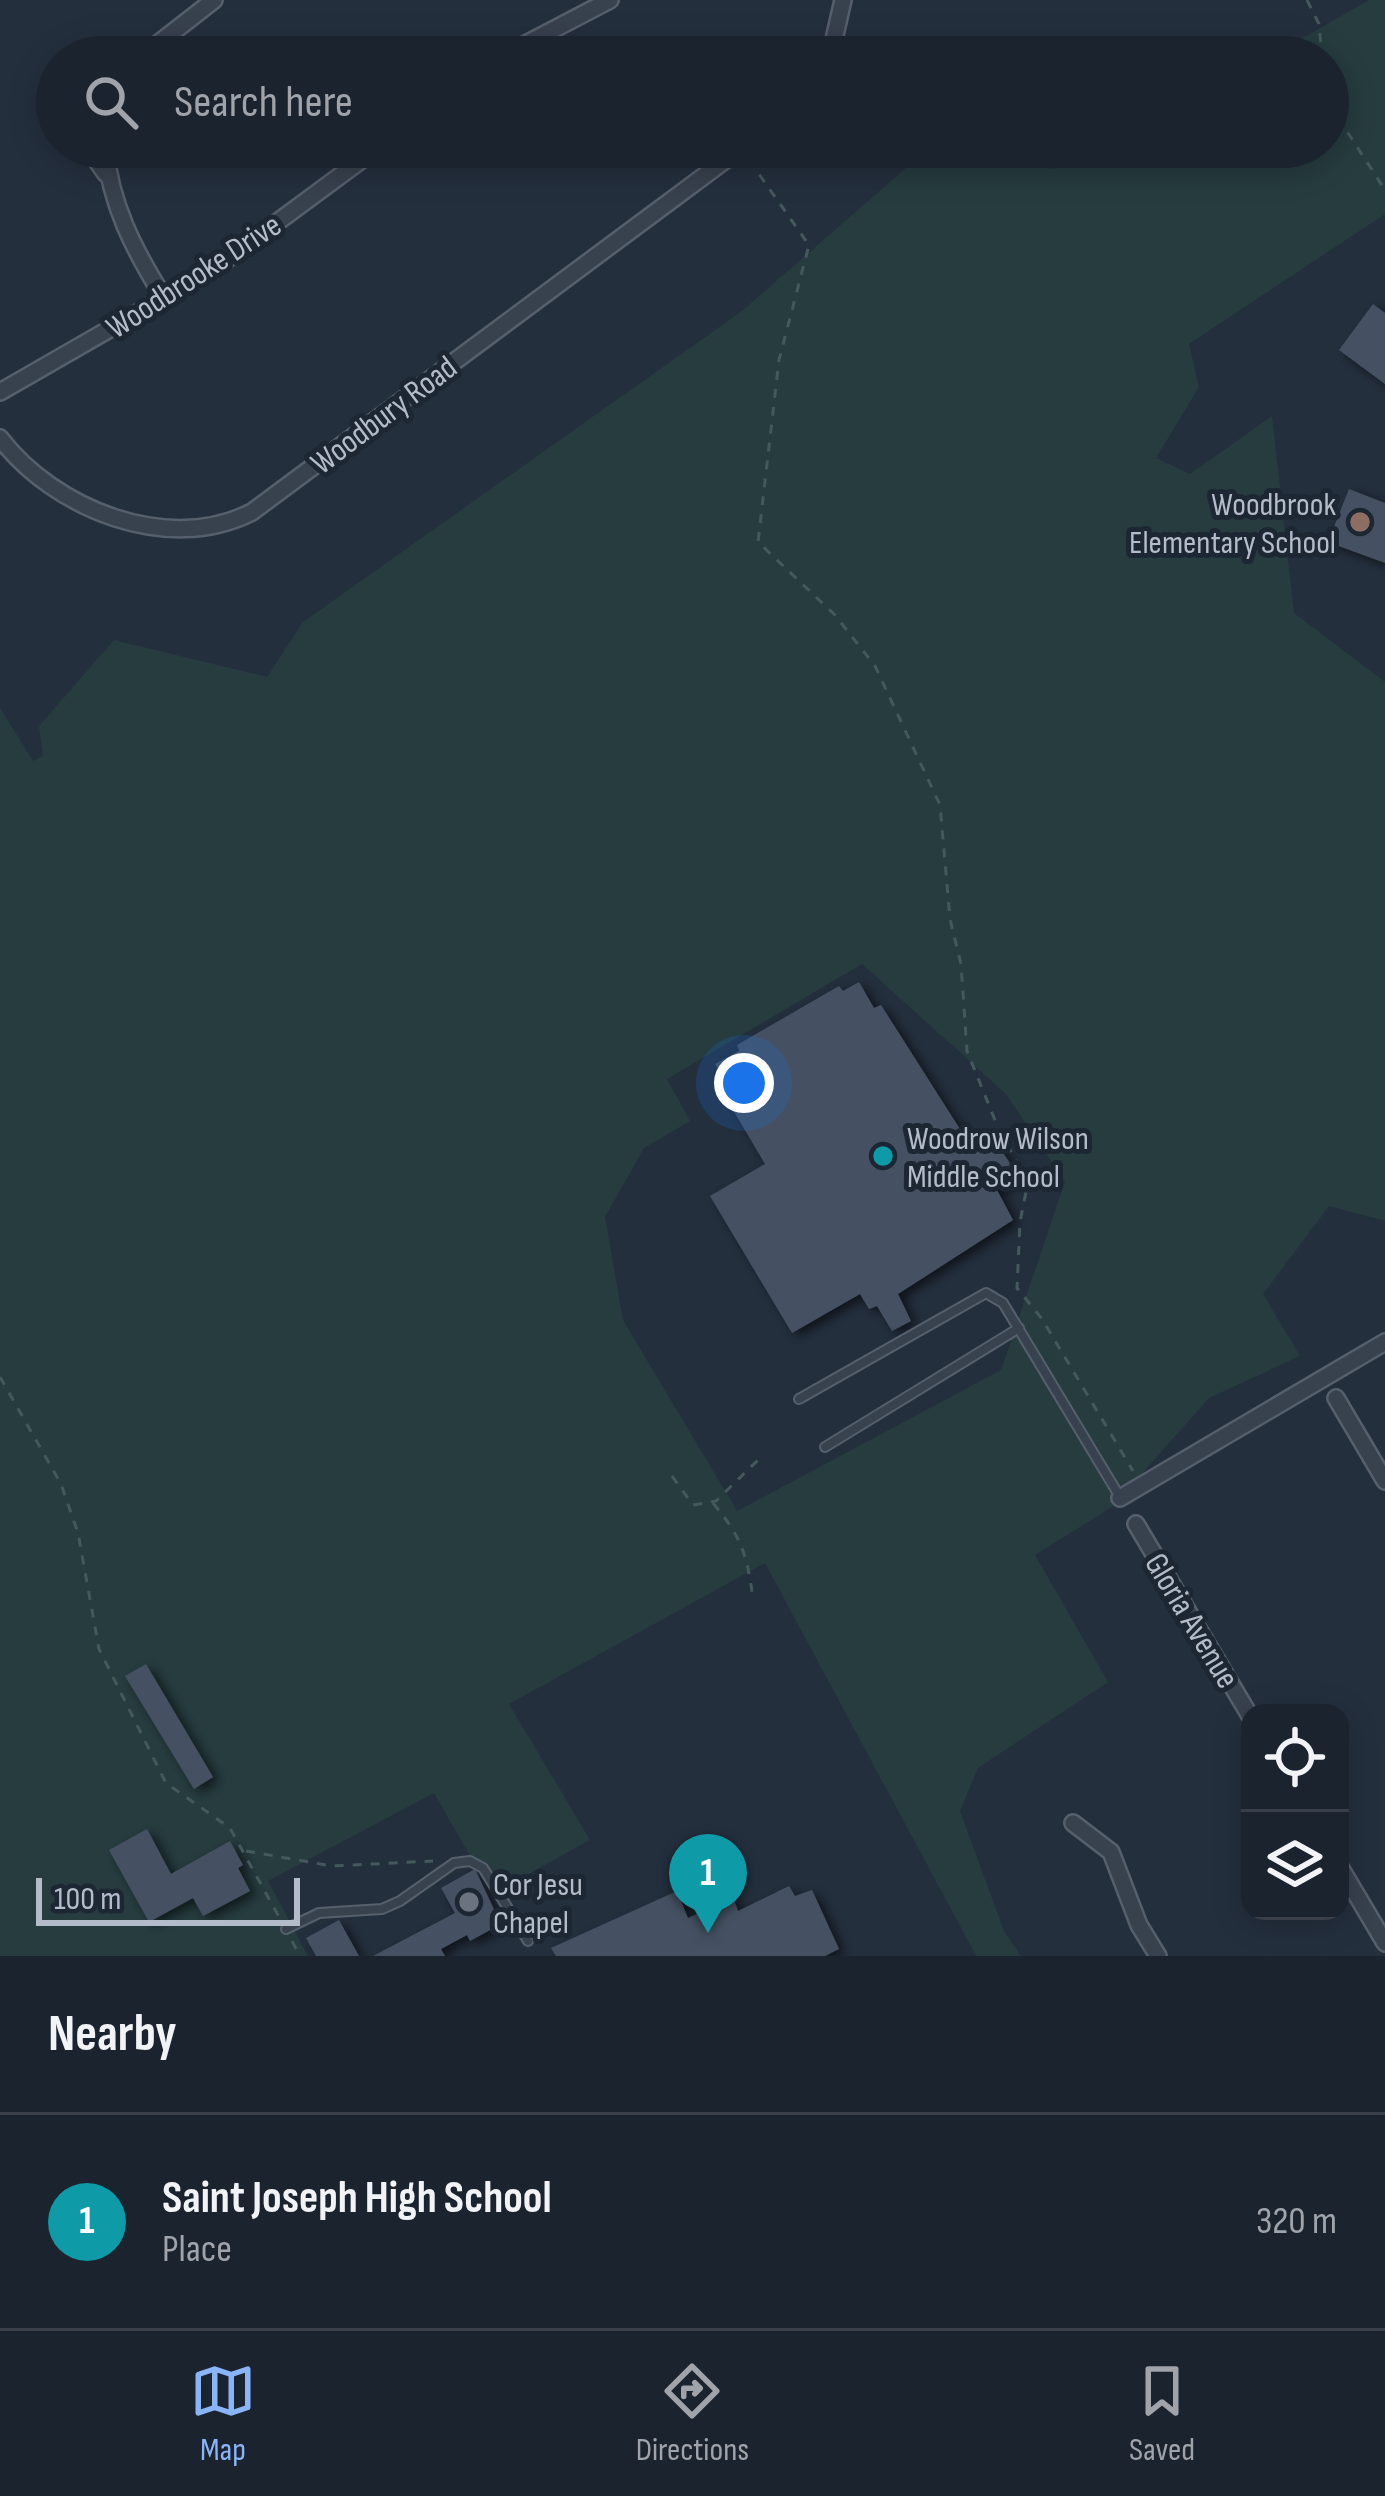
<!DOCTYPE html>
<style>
:root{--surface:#1b232e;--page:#282f3a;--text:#f1f3f6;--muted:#a0a4aa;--line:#39404a;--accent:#8ab4f8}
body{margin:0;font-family:"Sofia Sans Condensed",sans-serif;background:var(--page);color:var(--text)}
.controls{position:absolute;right:36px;bottom:36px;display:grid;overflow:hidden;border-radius:24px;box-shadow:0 6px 30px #0003}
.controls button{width:108px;height:108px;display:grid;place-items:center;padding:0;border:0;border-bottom:3px solid var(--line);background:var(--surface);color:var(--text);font:60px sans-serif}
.scale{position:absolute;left:36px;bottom:30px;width:264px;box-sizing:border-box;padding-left:12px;border:6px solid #b4bcc9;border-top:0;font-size:33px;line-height:42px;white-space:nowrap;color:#b4bcc9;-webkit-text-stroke:9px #1d2633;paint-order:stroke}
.you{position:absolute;left:744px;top:1083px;width:42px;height:42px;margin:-30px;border:9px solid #fff;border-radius:50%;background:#1a73e8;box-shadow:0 0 0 18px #1a73e833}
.badge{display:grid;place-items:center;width:78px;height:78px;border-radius:50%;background:var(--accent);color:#fff;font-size:39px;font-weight:700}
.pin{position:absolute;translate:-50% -99px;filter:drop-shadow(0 3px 6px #0008)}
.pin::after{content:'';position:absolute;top:63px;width:42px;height:36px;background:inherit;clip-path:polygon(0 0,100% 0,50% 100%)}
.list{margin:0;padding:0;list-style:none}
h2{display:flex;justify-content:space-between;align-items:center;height:156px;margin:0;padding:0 48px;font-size:51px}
h2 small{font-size:39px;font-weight:400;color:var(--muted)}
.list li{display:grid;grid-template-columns:78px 1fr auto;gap:36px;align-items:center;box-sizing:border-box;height:216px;padding:0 48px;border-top:3px solid var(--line)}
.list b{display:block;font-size:45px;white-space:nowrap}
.list p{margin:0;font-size:39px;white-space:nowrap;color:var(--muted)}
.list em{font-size:39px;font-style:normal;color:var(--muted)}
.icon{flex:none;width:66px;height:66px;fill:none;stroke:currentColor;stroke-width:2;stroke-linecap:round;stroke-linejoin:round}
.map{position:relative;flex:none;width:1385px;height:1956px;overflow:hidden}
.search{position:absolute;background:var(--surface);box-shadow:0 6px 30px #0003;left:36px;right:36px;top:36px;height:132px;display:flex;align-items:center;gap:30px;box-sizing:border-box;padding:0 42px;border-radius:66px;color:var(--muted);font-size:45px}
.sheet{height:372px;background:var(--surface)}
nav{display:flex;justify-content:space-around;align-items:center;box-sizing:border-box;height:168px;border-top:3px solid var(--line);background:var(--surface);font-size:33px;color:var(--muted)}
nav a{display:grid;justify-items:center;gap:6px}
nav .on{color:var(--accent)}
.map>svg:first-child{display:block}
.green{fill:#263c3f;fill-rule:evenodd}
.building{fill:#455162;filter:url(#shadow)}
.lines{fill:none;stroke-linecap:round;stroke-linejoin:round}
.service-casing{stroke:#565f6c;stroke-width:12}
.minor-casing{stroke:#565f6c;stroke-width:20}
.path{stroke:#44595c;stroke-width:3;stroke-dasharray:9 9;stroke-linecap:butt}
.service{stroke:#38414e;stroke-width:8}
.minor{stroke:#38414e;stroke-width:15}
.education-dot{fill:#8d6e63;stroke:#1d2633;stroke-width:4.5}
.culture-dot{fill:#0f9aa8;stroke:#1d2633;stroke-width:4.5}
.worship-dot{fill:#6b7280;stroke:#1d2633;stroke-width:4.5}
.labels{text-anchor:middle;stroke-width:10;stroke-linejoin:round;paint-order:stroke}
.street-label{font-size:33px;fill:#b4bcc9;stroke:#1d2633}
.poi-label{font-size:33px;fill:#b4bcc9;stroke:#1d2633;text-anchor:start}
</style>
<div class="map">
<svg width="1385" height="1956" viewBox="0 0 1385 1956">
<defs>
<filter id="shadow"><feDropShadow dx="6" dy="4" stdDeviation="6" flood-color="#0009"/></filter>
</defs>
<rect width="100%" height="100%" fill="#242f3e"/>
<!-- green -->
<path class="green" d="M 1369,0 L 1385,0 L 1385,214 L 1189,344 L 1199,387 L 1156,458 L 1190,474 L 1272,416 L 1294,613 L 1385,682 L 1385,1221 L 1329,1206 L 1263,1294 L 1300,1356 L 1209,1398 L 1112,1507 L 1035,1555 L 1108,1682 L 978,1768 L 960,1811 L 1004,1931 L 1021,1956 L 977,1956 L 974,1952 L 765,1563 L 509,1704 L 590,1840 L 492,1894 L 434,1793 L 268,1881 L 308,1956 L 0,1956 L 0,708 L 33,761 L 43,756 L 39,726 L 114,640 L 267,677 L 303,622 L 742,311 L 930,147 L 1037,147 L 1049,169 L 1081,165 L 1113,147 L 1328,147 L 1328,57 L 1270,57 ZM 862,964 L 1006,1094 L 1065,1182 L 1001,1370 L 737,1511 L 623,1320 L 605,1217 L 644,1148 L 690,1121 L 667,1079 Z"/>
<!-- building -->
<g class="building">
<polygon points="1373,304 1385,313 1385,384 1339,350"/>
<polygon points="1349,489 1385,503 1385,563 1328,542"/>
<polygon points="859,982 874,1008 881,1005 972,1148 992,1136 1019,1177 997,1190 1013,1220 898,1294 911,1321 892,1331 877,1306 869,1309 860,1294 792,1333 710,1196 765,1164 726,1098 732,1094 715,1064 739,1051 737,1045 839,986 843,991"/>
<polygon points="146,1664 213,1777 194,1789 125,1676"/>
<polygon points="147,1829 171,1874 230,1841 243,1865 238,1868 250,1891 203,1916 193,1898 149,1922 109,1850"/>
<polygon points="475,1869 501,1924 470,1941 467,1935 441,1949 445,1956 373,1956 455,1913 441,1888"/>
<polygon points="789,1886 795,1896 812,1890 839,1949 825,1956 556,1956 551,1948 677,1891 688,1918 733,1897 738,1911"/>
<polygon points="339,1920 359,1956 316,1956 306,1938"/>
</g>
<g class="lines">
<!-- service casing -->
<g class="service-casing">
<g id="service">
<polyline points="799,1399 986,1293 1003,1303 1120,1497"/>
<polyline points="825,1447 1019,1328"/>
<polyline points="286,1929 319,1913 382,1909 400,1901 454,1863 470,1861 483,1868 528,1941"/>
</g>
</g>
<!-- minor casing -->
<g class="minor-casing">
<g id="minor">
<polyline points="141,57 214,0"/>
<polyline points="501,57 610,0"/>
<polyline points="830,57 843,0"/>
<polyline points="87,147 106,174"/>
<path d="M 105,147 C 110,204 134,250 164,298"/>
<polyline points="0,392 214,269 379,147"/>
<path d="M 0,438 C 54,509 168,555 252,512 L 743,147"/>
<polyline points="1336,1398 1385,1481"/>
<polyline points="1120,1498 1385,1342"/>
<polyline points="1136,1524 1250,1716"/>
<polyline points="1073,1823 1111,1852 1139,1925 1158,1956"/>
<polyline points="1340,1867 1385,1943"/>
</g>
</g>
<!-- path -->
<g class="path">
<polyline points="1307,0 1319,24 1322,57"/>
<polyline points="1328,102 1385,190"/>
<polyline points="749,160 809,245 779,360 758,542 835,615 875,666 940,805 950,919 961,964 967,1051 999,1130 1028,1182 1020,1222 1017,1288 1042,1319 1133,1471"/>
<polyline points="0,1377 61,1484 78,1533 99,1649 166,1783 230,1828 279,1917"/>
<polyline points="672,1476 693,1505 716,1501 758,1460"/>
<path d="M 713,1503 C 742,1538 747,1554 753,1599"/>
<polyline points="246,1851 332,1866 433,1861"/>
<polyline points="292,1941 300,1956"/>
</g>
<!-- service -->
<use href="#service" class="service"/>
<!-- minor -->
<use href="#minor" class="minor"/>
</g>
<!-- markers -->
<circle class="education-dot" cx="1360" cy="522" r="12"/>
<circle class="culture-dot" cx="883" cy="1156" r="12"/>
<circle class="worship-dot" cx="469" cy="1902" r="12"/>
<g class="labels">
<!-- street labels -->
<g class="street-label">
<text transform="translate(193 275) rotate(-33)" y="12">Woodbrooke Drive</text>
<text transform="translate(383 414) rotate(-37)" y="12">Woodbury Road</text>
<text transform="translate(1193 1620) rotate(59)" y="12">Gloria Avenue</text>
</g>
<!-- poi labels -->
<g class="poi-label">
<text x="1336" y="515" text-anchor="end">Woodbrook<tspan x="1336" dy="38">Elementary School</tspan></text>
<text x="907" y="1149">Woodrow Wilson<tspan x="907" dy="38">Middle School</tspan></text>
<text x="493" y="1895">Cor Jesu<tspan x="493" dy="38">Chapel</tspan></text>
</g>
</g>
</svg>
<div class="controls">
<button><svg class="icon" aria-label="locate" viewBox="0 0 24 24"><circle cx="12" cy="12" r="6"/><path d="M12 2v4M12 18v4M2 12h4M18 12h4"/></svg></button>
<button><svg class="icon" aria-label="layers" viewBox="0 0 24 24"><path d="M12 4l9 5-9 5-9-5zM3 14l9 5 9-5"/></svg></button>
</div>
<div class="scale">100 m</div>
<div class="you"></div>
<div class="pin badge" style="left:708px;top:1933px;background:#0f9aa8">1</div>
<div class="search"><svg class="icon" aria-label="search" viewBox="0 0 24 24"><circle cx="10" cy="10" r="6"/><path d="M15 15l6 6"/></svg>Search here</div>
</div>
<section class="sheet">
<h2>Nearby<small></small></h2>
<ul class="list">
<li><span class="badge" style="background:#0f9aa8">1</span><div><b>Saint Joseph High School</b><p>Place</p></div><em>320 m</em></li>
</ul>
</section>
<nav>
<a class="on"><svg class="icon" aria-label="map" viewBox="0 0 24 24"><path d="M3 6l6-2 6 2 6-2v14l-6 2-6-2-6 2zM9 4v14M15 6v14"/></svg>Map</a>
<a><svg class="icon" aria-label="directions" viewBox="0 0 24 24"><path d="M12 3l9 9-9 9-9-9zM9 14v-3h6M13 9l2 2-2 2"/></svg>Directions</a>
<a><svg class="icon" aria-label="saved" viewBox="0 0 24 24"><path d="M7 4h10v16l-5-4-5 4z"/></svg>Saved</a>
</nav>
